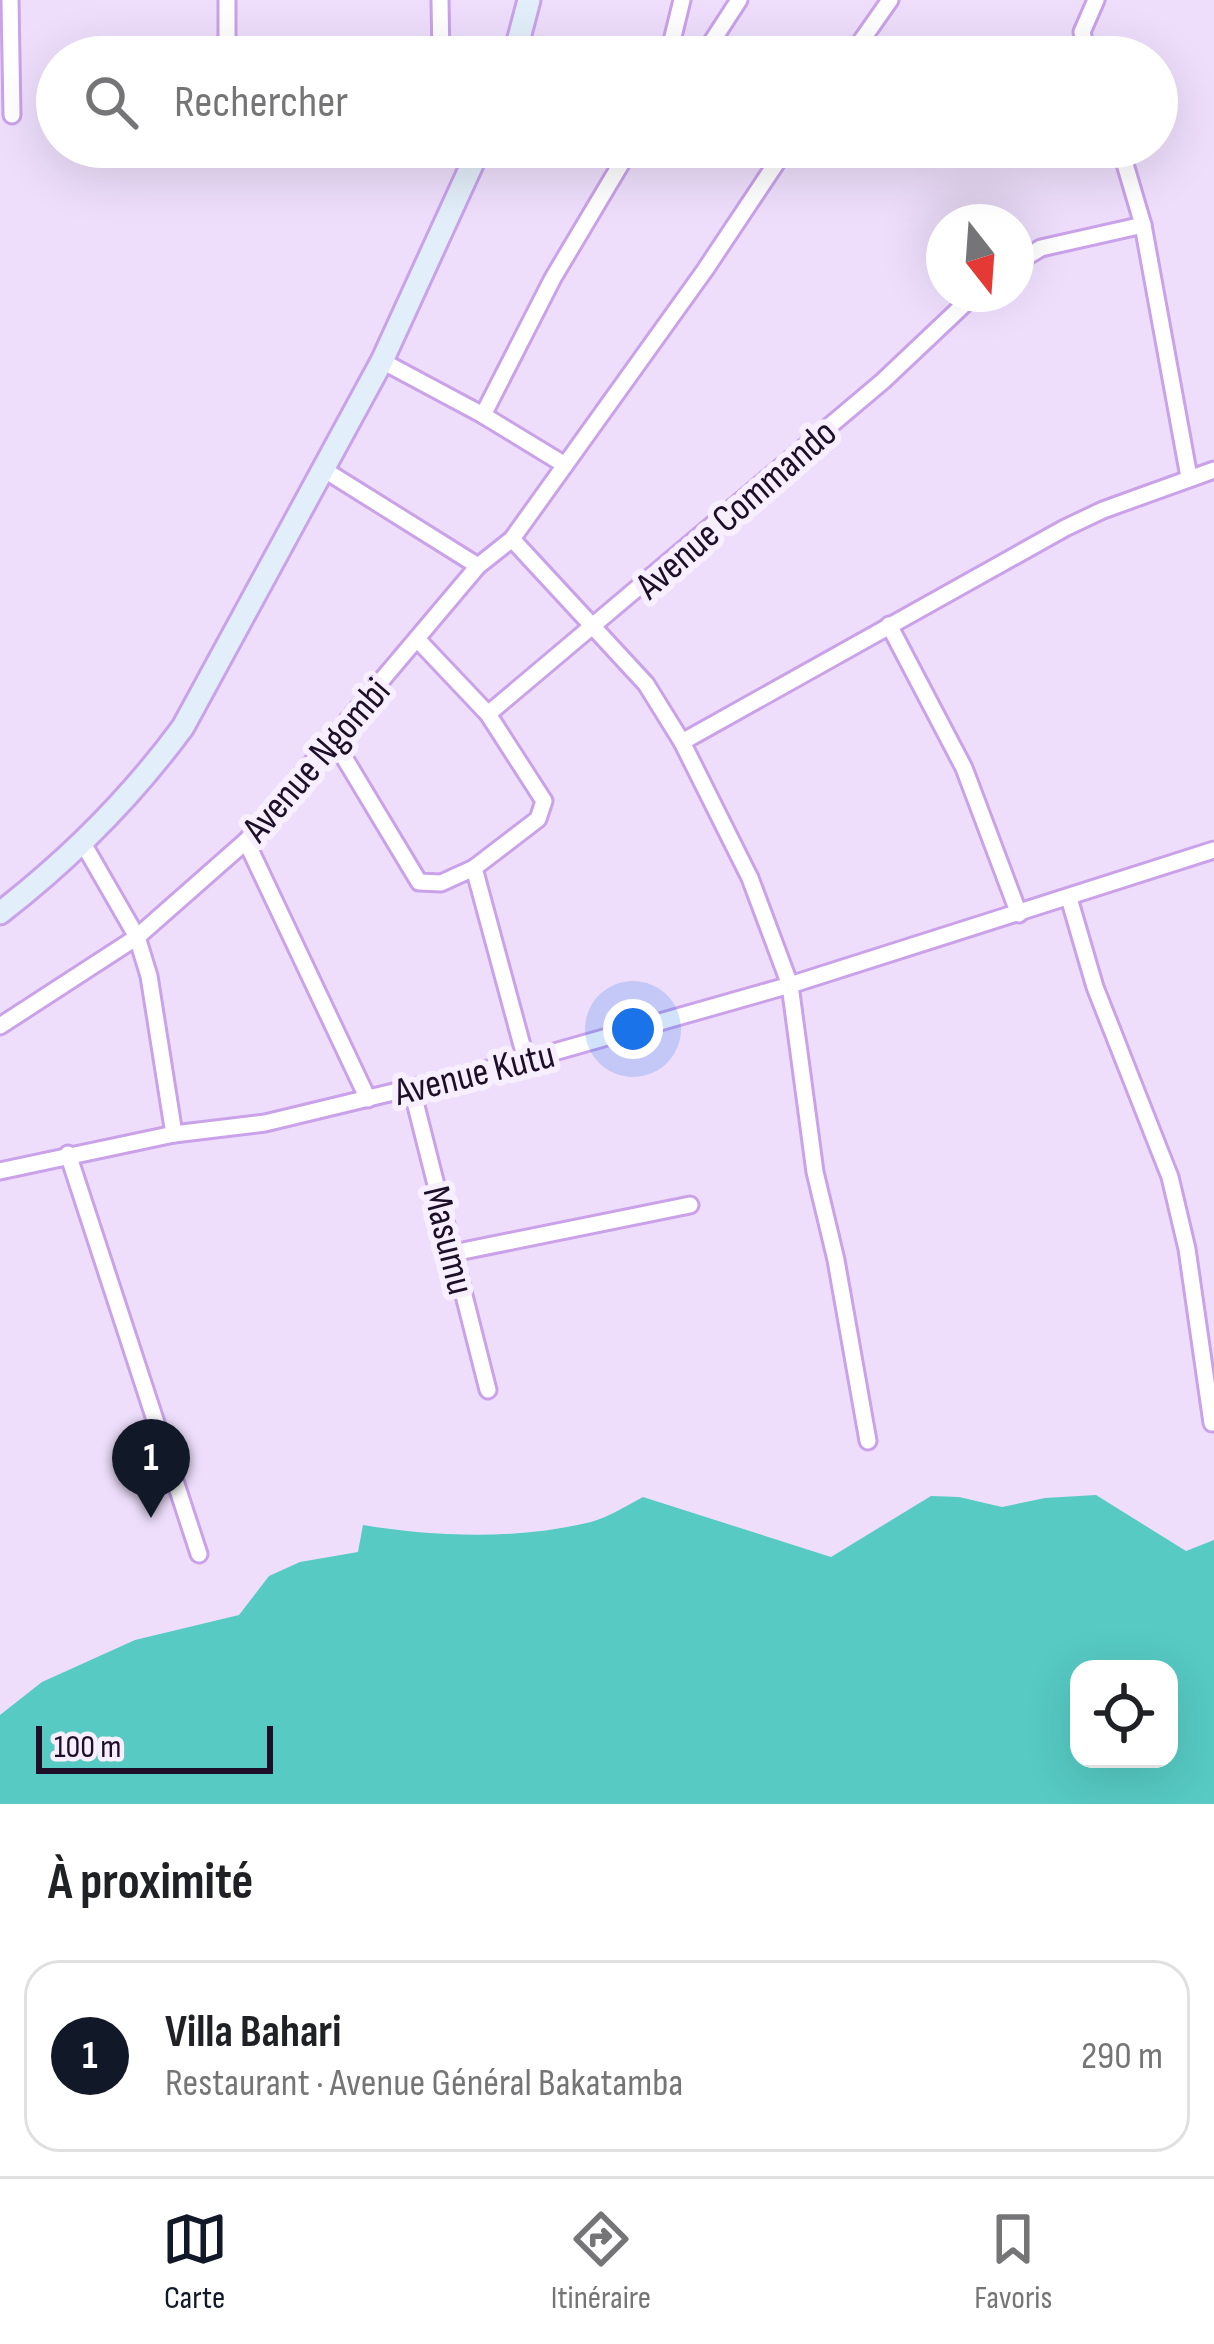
<!DOCTYPE html>
<html lang="fr">
<meta charset="utf-8">
<style>
:root{--surface:#fff;--page:#f2f2f2;--text:#202124;--muted:#757577;--line:#e0e0e0;--accent:#111827}
body{margin:0;font-family:"Sofia Sans Condensed",sans-serif;background:var(--page);color:var(--text)}
.controls{position:absolute;right:36px;bottom:36px;display:grid;overflow:hidden;border-radius:24px;box-shadow:0 12px 48px #0002}
.controls button{width:108px;height:108px;display:grid;place-items:center;padding:0;border:0;border-bottom:3px solid var(--line);background:var(--surface);color:var(--text);font:60px sans-serif}
.compass{position:absolute;left:926px;top:204px;width:108px;height:108px;border-radius:50%;background:var(--surface);box-shadow:0 12px 48px #0002;rotate:163deg}
.scale{position:absolute;left:36px;bottom:30px;width:237px;box-sizing:border-box;padding-left:12px;border:6px solid #1e0f29;border-top:0;font-size:33px;line-height:42px;white-space:nowrap;color:#1e0f29;-webkit-text-stroke:9px #f7effe;paint-order:stroke}
.you{position:absolute;left:633px;top:1029px;width:42px;height:42px;margin:-30px;border:9px solid #fff;border-radius:50%;background:#1a73e8;box-shadow:0 0 0 18px #1a73e833}
.badge{display:grid;place-items:center;width:78px;height:78px;border-radius:50%;background:var(--accent);color:#fff;font-size:39px;font-weight:700}
.pin{position:absolute;translate:-50% -99px;filter:drop-shadow(0 3px 6px #0008)}
.pin::after{content:'';position:absolute;top:63px;width:42px;height:36px;background:inherit;clip-path:polygon(0 0,100% 0,50% 100%)}
.list{margin:0;padding:0;list-style:none}
h2{display:flex;justify-content:space-between;align-items:center;height:156px;margin:0;padding:0 48px;font-size:51px}
h2 small{font-size:39px;font-weight:400;color:var(--muted)}
.list li{display:grid;grid-template-columns:78px 1fr auto;gap:36px;align-items:center;box-sizing:border-box;height:192px;margin:0 24px 24px;padding:0 24px;border:3px solid var(--line);border-radius:36px}
.list b{display:block;font-size:45px;white-space:nowrap}
.list p{margin:0;font-size:39px;white-space:nowrap;color:var(--muted)}
.list em{font-size:39px;font-style:normal;color:var(--muted)}
.icon{flex:none;width:66px;height:66px;fill:none;stroke:currentColor;stroke-width:2;stroke-linecap:round;stroke-linejoin:round}
.map{position:relative;flex:none;width:1214px;height:1804px;overflow:hidden}
.search{position:absolute;background:var(--surface);box-shadow:0 12px 48px #0002;left:36px;right:36px;top:36px;height:132px;display:flex;align-items:center;gap:30px;box-sizing:border-box;padding:0 42px;border-radius:66px;color:var(--muted);font-size:45px}
.sheet{height:372px;background:var(--surface)}
nav{display:flex;justify-content:space-around;align-items:center;box-sizing:border-box;height:168px;border-top:3px solid var(--line);background:var(--surface);font-size:33px;color:var(--muted)}
nav a{display:grid;justify-items:center;gap:6px}
nav .on{color:var(--accent)}
.map>svg:first-child{display:block}
.water{fill:#56cac3;fill-rule:evenodd}
.lines{fill:none;stroke-linecap:round;stroke-linejoin:round}
.minor-casing{stroke:#c9a2e9;stroke-width:21}
.secondary-casing{stroke:#c9a2e9;stroke-width:27}
.minor{stroke:#fff;stroke-width:15}
.secondary{stroke:#e2eef9;stroke-width:21}
.labels{text-anchor:middle;stroke-width:12;stroke-linejoin:round;paint-order:stroke}
.street-label{font-size:39px;fill:#1e0f29;stroke:#f7effe}
</style>
<div class="map">
<svg width="1214" height="1804" viewBox="0 0 1214 1804">
<rect width="100%" height="100%" fill="#eedefc"/>
<!-- water -->
<path class="water" d="M 1096,1495 L 1186,1551 L 1214,1540 L 1214,1804 L 0,1804 L 0,1715 L 42,1682 L 135,1640 L 239,1615 L 269,1576 L 300,1562 L 358,1552 L 363,1525 C 436,1537 518,1540 591,1522 C 609,1517 626,1506 643,1497 L 831,1557 L 931,1496 L 959,1497 L 1002,1507 L 1045,1498 ZM 1079,1669 L 1169,1669 L 1169,1759 L 1079,1759 Z"/>
<g class="lines">
<!-- minor casing -->
<g class="minor-casing">
<g id="minor">
<polyline points="10,0 12,115"/>
<polyline points="440,0 441,57"/>
<polyline points="227,57 227,0"/>
<polyline points="668,57 682,0"/>
<polyline points="702,57 739,0"/>
<polyline points="850,57 890,0"/>
<polyline points="1088,57 1082,32 1096,0"/>
<polyline points="1120,147 1143,225 1189,477"/>
<polyline points="1016,263 1041,248 1143,225"/>
<polyline points="382,361 483,415 565,465"/>
<polyline points="483,415 553,278 631,147"/>
<polyline points="323,469 478,566"/>
<polyline points="512,539 646,684 682,742 750,878 790,985 815,1172 836,1260 868,1441"/>
<polyline points="889,625 964,768 1019,914"/>
<polyline points="418,640 488,714 544,801 538,819 474,868 526,1060"/>
<polyline points="488,714 883,381 975,294"/>
<polyline points="333,739 419,882 441,883 474,868"/>
<polyline points="682,742 1065,528 1103,510 1214,470"/>
<polyline points="246,841 368,1099"/>
<polyline points="84,845 137,937 149,976 174,1134"/>
<polyline points="1069,898 1095,987 1170,1177 1187,1249 1212,1423"/>
<polyline points="0,1026 137,937 246,841 478,566 512,539 705,270 787,147"/>
<polyline points="412,1090 488,1390"/>
<polyline points="68,1154 199,1554"/>
<polyline points="0,1171 174,1134 265,1123 526,1060 790,985 1214,850"/>
<polyline points="453,1253 690,1205"/>
</g>
</g>
<!-- secondary casing -->
<g class="secondary-casing">
<g id="secondary">
<polyline points="514,57 529,0"/>
<path d="M 0,913 C 71,858 130,799 183,727 L 382,361 L 480,147"/>
</g>
</g>
<!-- minor -->
<use href="#minor" class="minor"/>
<!-- secondary -->
<use href="#secondary" class="secondary"/>
</g>
<g class="labels">
<!-- street labels -->
<g class="street-label">
<text transform="translate(735 508) rotate(-41)" y="14">Avenue Commando</text>
<text transform="translate(315 759) rotate(-49)" y="14">Avenue Ngombi</text>
<text transform="translate(474 1072) rotate(-14)" y="14">Avenue Kutu</text>
<text transform="translate(450 1240) rotate(76)" y="14">Masumu</text>
</g>
</g>
</svg>
<div class="controls">
<button><svg class="icon" aria-label="locate" viewBox="0 0 24 24"><circle cx="12" cy="12" r="6"/><path d="M12 2v4M12 18v4M2 12h4M18 12h4"/></svg></button>
</div>
<svg class="compass" viewBox="-18 -18 36 36"><path d="M0-13l5 13h-10z" fill="#e53935"/><path d="M0 13l5-13h-10z" fill="#757577"/></svg>
<div class="scale">100 m</div>
<div class="you"></div>
<div class="pin badge" style="left:151px;top:1518px">1</div>
<div class="search"><svg class="icon" aria-label="search" viewBox="0 0 24 24"><circle cx="10" cy="10" r="6"/><path d="M15 15l6 6"/></svg>Rechercher</div>
</div>
<section class="sheet">
<h2>À proximité<small></small></h2>
<ul class="list">
<li><span class="badge">1</span><div><b>Villa Bahari</b><p>Restaurant · Avenue Général Bakatamba</p></div><em>290 m</em></li>
</ul>
</section>
<nav>
<a class="on"><svg class="icon" aria-label="map" viewBox="0 0 24 24"><path d="M3 6l6-2 6 2 6-2v14l-6 2-6-2-6 2zM9 4v14M15 6v14"/></svg>Carte</a>
<a><svg class="icon" aria-label="directions" viewBox="0 0 24 24"><path d="M12 3l9 9-9 9-9-9zM9 14v-3h6M13 9l2 2-2 2"/></svg>Itinéraire</a>
<a><svg class="icon" aria-label="saved" viewBox="0 0 24 24"><path d="M7 4h10v16l-5-4-5 4z"/></svg>Favoris</a>
</nav>
